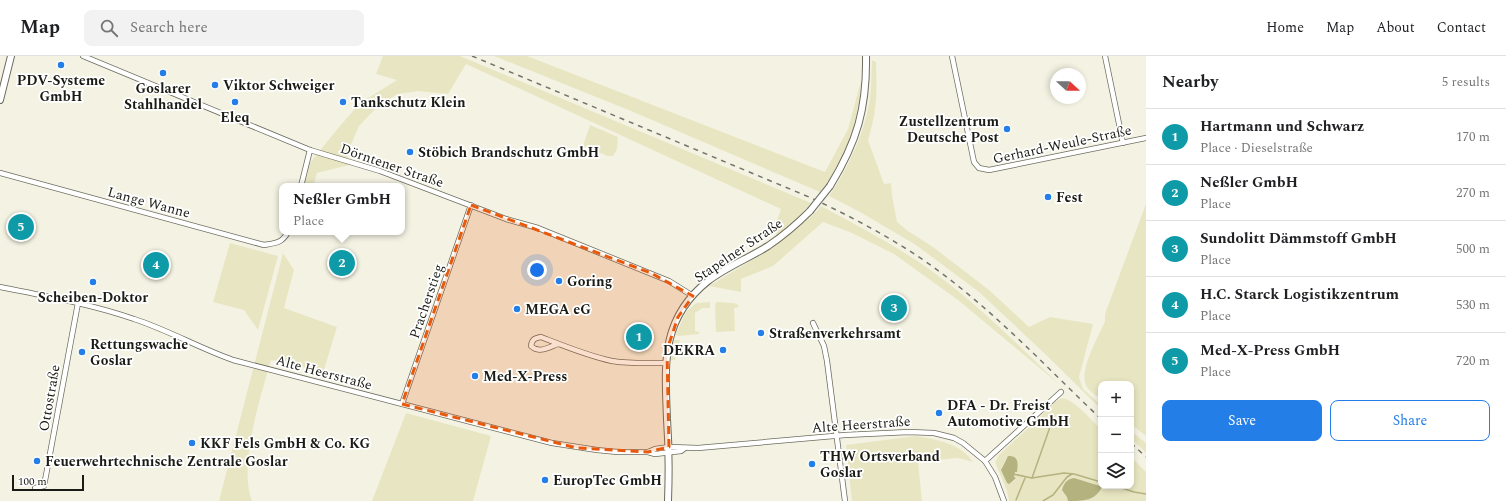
<!DOCTYPE html>
<meta charset="utf-8">
<style>
:root{--surface:#fff;--page:#f2f2f2;--text:#202124;--muted:#757577;--line:#e0e0e0;--accent:#237ee7}
body{margin:0;font-family:Spectral,serif;background:var(--page);color:var(--text)}
.controls{position:absolute;right:12px;bottom:12px;display:grid;overflow:hidden;border-radius:8px;box-shadow:0 2px 6px #0003}
.controls button{width:36px;height:36px;display:grid;place-items:center;padding:0;border:0;border-bottom:1px solid var(--line);background:var(--surface);color:var(--text);font:20px sans-serif}
.compass{position:absolute;left:1050px;top:12px;width:36px;height:36px;border-radius:50%;background:var(--surface);box-shadow:0 2px 6px #0003;rotate:111deg}
.scale{position:absolute;left:12px;bottom:10px;width:72px;box-sizing:border-box;padding-left:4px;border:2px solid #1b1b15;border-top:0;font-size:11px;line-height:14px;white-space:nowrap;color:#1b1b15;-webkit-text-stroke:3px #fff;paint-order:stroke}
.you{position:absolute;left:537px;top:214px;width:14px;height:14px;margin:-10px;border:3px solid #fff;border-radius:50%;background:#1a73e8;box-shadow:0 0 0 6px #1a73e833}
.badge{display:grid;place-items:center;width:26px;height:26px;border-radius:50%;background:var(--accent);color:#fff;font-size:13px;font-weight:700}
.pin{position:absolute;translate:-50% -50%;border:2px solid #fff;box-shadow:0 1px 4px #0006}
.popup{position:absolute;left:279px;top:127px;width:126px;height:52px;box-sizing:border-box;display:grid;place-content:center;border-radius:8px;background:var(--surface);filter:drop-shadow(0 1px 3px #0005);font-size:13px;white-space:nowrap;color:var(--muted)}
.popup b{font-size:15px;color:var(--text)}
.popup::after{content:'';position:absolute;left:50%;top:100%;margin-left:-8px;border:8px solid transparent;border-top-color:var(--surface)}
.list{margin:0;padding:0;list-style:none}
h2{display:flex;justify-content:space-between;align-items:center;height:52px;margin:0;padding:0 16px;font-size:17px}
h2 small{font-size:13px;font-weight:400;color:var(--muted)}
.list li{display:grid;grid-template-columns:26px 1fr auto;gap:12px;align-items:center;box-sizing:border-box;height:56px;padding:0 16px;border-top:1px solid var(--line)}
.list b{display:block;font-size:15px;white-space:nowrap}
.list p{margin:0;font-size:13px;white-space:nowrap;color:var(--muted)}
.list em{font-size:13px;font-style:normal;color:var(--muted)}
.actions{display:flex;gap:8px;padding:12px 16px}
.actions a{flex:1;padding:9px 0;border:1px solid var(--accent);border-radius:8px;text-align:center;font-size:14px;color:var(--accent)}
.actions .main{background:var(--accent);color:#fff}
.icon{flex:none;width:22px;height:22px;fill:none;stroke:currentColor;stroke-width:2;stroke-linecap:round;stroke-linejoin:round}
.map{position:relative;flex:none;width:1146px;height:445px;overflow:hidden}
header{display:flex;align-items:center;gap:24px;box-sizing:border-box;height:56px;padding:0 20px;background:var(--surface);border-bottom:1px solid var(--line)}
header strong{font-size:19px}
nav{display:flex;gap:22px;margin-inline-start:auto;font-size:14px}
.search{width:280px;height:36px;background:var(--page);display:flex;align-items:center;gap:10px;box-sizing:border-box;padding:0 14px;border-radius:8px;color:var(--muted);font-size:15px}
main{display:flex}
aside{flex:1;background:var(--surface)}
.map>svg:first-child{display:block}
.green{fill:#e8e6c2;fill-rule:evenodd}
.water{fill:#b4b27f}
.lines{fill:none;stroke-linecap:round;stroke-linejoin:round}
.stream{stroke:#b4b27f;stroke-width:1.5}
.street-casing{stroke:#6d6c5f;stroke-width:6}
.secondary-casing{stroke:#6d6c5f;stroke-width:8}
.street{stroke:#fff;stroke-width:4.5}
.secondary{stroke:#fff;stroke-width:6}
.rail{stroke:#74746a;stroke-width:1.5;stroke-dasharray:5 5;stroke-linecap:butt}
.secondary-bridge-casing{stroke:#6d6c5f;stroke-width:8;stroke-linecap:butt}
.secondary-bridge{stroke:#fff;stroke-width:6}
.marked{fill:#e8590c;fill-opacity:0.2;stroke:#e8590c;stroke-width:3;stroke-dasharray:8 5;stroke-linejoin:round}
.poi-dot{fill:#237ee7;stroke:#fff;stroke-width:1.5}
.labels{text-anchor:middle;stroke-width:3.5;stroke-linejoin:round;paint-order:stroke}
.poi-label{font-size:14px;font-weight:bold;fill:#1b1b15;stroke:#fff;text-anchor:start}
.street-label{font-size:14px;fill:#1b1b15;stroke:#fff}
</style>
<header>
<strong>Map</strong>
<div class="search"><svg class="icon" aria-label="search" viewBox="0 0 24 24"><circle cx="10" cy="10" r="6"/><path d="M15 15l6 6"/></svg>Search here</div>
<nav><a>Home</a><a>Map</a><a>About</a><a>Contact</a></nav>
</header>
<main>
<div class="map">
<svg width="1146" height="445" viewBox="0 0 1146 445">
<rect width="100%" height="100%" fill="#f4f3e3"/>
<!-- green -->
<g class="green">
<polygon points="383,0 460,0 811,147 792,168 776,180 777,164 781,153 466,8 448,38 418,35 398,38 379,49 359,70 347,98 349,109 317,117 313,130 303,130 309,108 339,71 360,47 397,24 376,18"/>
<path d="M 494,0 L 527,0 L 825,116 L 848,73 L 861,25 C 858,66 847,103 820,136 L 631,55 Z"/>
<path d="M 872,4 L 876,6 L 876,8 C 877,38 877,55 868,84 L 884,128 L 891,127 L 892,139 L 897,166 L 908,175 L 933,191 L 989,234 L 1029,271 L 1050,261 L 1093,268 L 1079,321 L 1083,333 L 1101,349 L 1101,353 L 1043,296 L 979,236 L 916,189 L 860,156 L 829,140 C 847,113 863,81 869,48 C 872,34 871,18 872,4 Z"/>
<polygon points="590,69 618,81 617,93 613,100 608,100 583,90"/>
<path d="M 1146,148 L 1146,380 L 1131,368 L 1131,328 L 1101,328 L 1101,343 C 1097,340 1090,336 1087,331 C 1077,317 1099,280 1105,265 L 1105,258 Z"/>
<path d="M 821,150 C 858,170 895,189 929,213 C 977,247 1018,289 1060,329 L 958,244 L 894,198 L 852,177 L 823,166 L 773,210 L 741,223 L 741,236 L 709,230 L 767,195 L 817,155 Z"/>
<polygon points="230,187 278,200 258,274 244,254 213,246"/>
<path d="M 283,197 L 294,214 L 284,252 L 337,271 L 323,317 L 286,306 L 271,304 C 261,339 238,411 252,445 L 219,445 Z"/>
<polygon points="710,246 710,252 702,252 695,257 695,275 699,276 699,278 679,280 675,279 686,256 696,247"/>
<polygon points="716,246 733,247 737,248 739,251 734,252 735,275 716,276 715,251"/>
<polygon points="674,284 680,284 675,304 670,304 671,294"/>
<path d="M 1062,342 C 1075,344 1091,364 1101,373 L 1101,430 L 1131,430 L 1131,401 L 1146,416 L 1146,445 L 1009,445 L 1007,435 L 995,406 L 999,399 L 1044,357 L 1053,347 ZM 1007,401 L 1015,416 L 1013,421 L 1016,422 L 1014,425 L 1001,413 Z"/>
<polygon points="406,357 491,380 473,445 372,445"/>
<polygon points="1131,375 1146,387 1146,397 1131,382"/>
<path d="M 916,380 C 938,384 960,387 973,406 L 958,402 L 918,406 L 922,445 L 852,445 L 846,389 Z"/>
</g>
<!-- water -->
<g class="water">
<path d="M 1008,400 C 1019,399 1018,408 1017,416 L 1015,416 L 1014,421 L 1016,422 L 1015,423 L 1009,428 L 1007,427 L 1001,414 Z"/>
<path d="M 1074,422 L 1100,430 L 1102,431 C 1095,445 1084,445 1068,445 L 1067,441 L 1062,434 C 1064,427 1067,423 1074,422 Z"/>
</g>
<g class="lines">
<!-- stream -->
<g class="stream">
<polyline points="1013,418 1032,422 1064,417 1074,418 1101,426"/>
<polyline points="1032,422 1050,371"/>
<polyline points="1116,430 1134,436 1146,438"/>
<polyline points="1016,444 1025,422"/>
<polyline points="1043,445 1053,439 1067,421 1072,418"/>
</g>
<!-- street casing -->
<g class="street-casing">
<g id="street">
<polyline points="83,0 310,94 380,115 506,163 538,172 669,225 693,240"/>
<polyline points="952,0 974,106 979,112 989,114 1146,82"/>
<polyline points="1105,0 1123,87"/>
<path d="M 0,117 L 264,189 C 276,187 282,187 288,176"/>
<polyline points="301,130 310,94"/>
<path d="M 0,231 C 45,240 91,248 134,263 C 168,274 199,292 233,304 L 552,387 L 597,394 L 618,396 L 648,396 L 655,398 L 681,395 L 685,392"/>
<polyline points="813,267 824,290 827,305 845,445"/>
<path d="M 558,288 C 549,291 539,298 531,290 C 532,283 535,282 541,281 C 564,290 588,300 612,305 C 630,308 648,307 665,307"/>
<polyline points="402,348 471,149"/>
<polyline points="648,396 655,393 669,391 698,392 845,379 909,376 934,377 954,382 963,387 985,405 995,421 1004,445"/>
<polyline points="985,405 1061,336"/>
<polyline points="35,432 44,430 78,247"/>
</g>
</g>
<!-- secondary casing -->
<g class="secondary-casing">
<g id="secondary">
<polyline points="0,44 11,0"/>
<path d="M 830,130 C 857,86 867,52 866,0"/>
<path d="M 668,445 C 669,418 669,391 667,363 C 665,309 660,263 708,225 C 726,211 749,202 768,190 C 783,180 797,168 810,155"/>
</g>
</g>
<!-- street -->
<use href="#street" class="street"/>
<!-- secondary -->
<use href="#secondary" class="secondary"/>
<!-- rail -->
<g class="rail">
<path d="M 472,0 L 809,141 C 846,158 882,177 916,199 C 985,245 1042,307 1101,363"/>
<polyline points="1131,387 1146,401"/>
</g>
<!-- secondary-bridge casing -->
<g class="secondary-bridge-casing">
<polyline id="secondary-bridge" points="810,155 830,130"/>
</g>
<!-- secondary-bridge -->
<use href="#secondary-bridge" class="secondary-bridge"/>
</g>
<!-- marked area -->
<path class="marked" d="M 471,149 L 651,217 L 693,240 L 678,261 L 667,294 L 669,391 L 648,396 L 577,392 L 402,348 Z"/>
<!-- markers -->
<g class="poi-dot">
<circle cx="61" cy="9" r="4"/>
<circle cx="163" cy="17" r="4"/>
<circle cx="215" cy="29" r="4"/>
<circle cx="235" cy="46" r="4"/>
<circle cx="343" cy="46" r="4"/>
<circle cx="1007" cy="73" r="4"/>
<circle cx="410" cy="96" r="4"/>
<circle cx="1048" cy="141" r="4"/>
<circle cx="559" cy="225" r="4"/>
<circle cx="93" cy="226" r="4"/>
<circle cx="517" cy="253" r="4"/>
<circle cx="761" cy="277" r="4"/>
<circle cx="723" cy="294" r="4"/>
<circle cx="82" cy="296" r="4"/>
<circle cx="475" cy="320" r="4"/>
<circle cx="939" cy="357" r="4"/>
<circle cx="192" cy="387" r="4"/>
<circle cx="37" cy="405" r="4"/>
<circle cx="812" cy="408" r="4"/>
<circle cx="545" cy="424" r="4"/>
</g>
<g class="labels">
<!-- poi labels -->
<g class="poi-label">
<text x="61" y="29" text-anchor="middle">PDV-Systeme<tspan x="61" dy="16">GmbH</tspan></text>
<text x="223" y="34">Viktor Schweiger</text>
<text x="163" y="37" text-anchor="middle">Goslarer<tspan x="163" dy="16">Stahlhandel</tspan></text>
<text x="351" y="51">Tankschutz Klein</text>
<text x="235" y="66" text-anchor="middle">Eleq</text>
<text x="999" y="70" text-anchor="end">Zustellzentrum<tspan x="999" dy="16">Deutsche Post</tspan></text>
<text x="418" y="101">Stöbich Brandschutz GmbH</text>
<text x="1056" y="146">Fest</text>
<text x="567" y="230">Goring</text>
<text x="93" y="246" text-anchor="middle">Scheiben-Doktor</text>
<text x="525" y="258">MEGA eG</text>
<text x="769" y="282">Straßenverkehrsamt</text>
<text x="90" y="293">Rettungswache<tspan x="90" dy="16">Goslar</tspan></text>
<text x="715" y="299" text-anchor="end">DEKRA</text>
<text x="483" y="325">Med-X-Press</text>
<text x="947" y="354">DFA - Dr. Freist<tspan x="947" dy="16">Automotive GmbH</tspan></text>
<text x="200" y="392">KKF Fels GmbH &amp; Co. KG</text>
<text x="820" y="405">THW Ortsverband<tspan x="820" dy="16">Goslar</tspan></text>
<text x="45" y="410">Feuerwehrtechnische Zentrale Goslar</text>
<text x="553" y="429">EuropTec GmbH</text>
</g>
<!-- street labels -->
<g class="street-label">
<text transform="translate(1062 88) rotate(-12)" y="5">Gerhard-Weule-Straße</text>
<text transform="translate(392 109) rotate(19)" y="5">Dörntener Straße</text>
<text transform="translate(149 146) rotate(15)" y="5">Lange Wanne</text>
<text transform="translate(738 194) rotate(-34)" y="5">Stapelner Straße</text>
<text transform="translate(426 245) rotate(-71)" y="5">Pracherstieg</text>
<text transform="translate(324 316) rotate(15)" y="5">Alte Heerstraße</text>
<text transform="translate(49 342) rotate(-80)" y="5">Ottostraße</text>
<text transform="translate(861 368) rotate(-4)" y="5">Alte Heerstraße</text>
</g>
</g>
</svg>
<div class="controls">
<button>+</button>
<button>−</button>
<button><svg class="icon" aria-label="layers" viewBox="0 0 24 24"><path d="M12 4l9 5-9 5-9-5zM3 14l9 5 9-5"/></svg></button>
</div>
<svg class="compass" viewBox="-18 -18 36 36"><path d="M0-13l5 13h-10z" fill="#e53935"/><path d="M0 13l5-13h-10z" fill="#757577"/></svg>
<div class="scale">100 m</div>
<div class="you"></div>
<div class="pin badge" style="left:639px;top:281px;background:#0f9aa8">1</div>
<div class="pin badge" style="left:342px;top:207px;background:#0f9aa8">2</div>
<div class="popup"><b>Neßler GmbH</b>Place</div>
<div class="pin badge" style="left:894px;top:252px;background:#0f9aa8">3</div>
<div class="pin badge" style="left:156px;top:209px;background:#0f9aa8">4</div>
<div class="pin badge" style="left:21px;top:171px;background:#0f9aa8">5</div>
</div>
<aside>
<h2>Nearby<small>5 results</small></h2>
<ul class="list">
<li><span class="badge" style="background:#0f9aa8">1</span><div><b>Hartmann und Schwarz</b><p>Place · Dieselstraße</p></div><em>170 m</em></li>
<li><span class="badge" style="background:#0f9aa8">2</span><div><b>Neßler GmbH</b><p>Place</p></div><em>270 m</em></li>
<li><span class="badge" style="background:#0f9aa8">3</span><div><b>Sundolitt Dämmstoff GmbH</b><p>Place</p></div><em>500 m</em></li>
<li><span class="badge" style="background:#0f9aa8">4</span><div><b>H.C. Starck Logistikzentrum</b><p>Place</p></div><em>530 m</em></li>
<li><span class="badge" style="background:#0f9aa8">5</span><div><b>Med-X-Press GmbH</b><p>Place</p></div><em>720 m</em></li>
</ul>
<div class="actions"><a class="main">Save</a><a>Share</a></div>
</aside>
</main>
